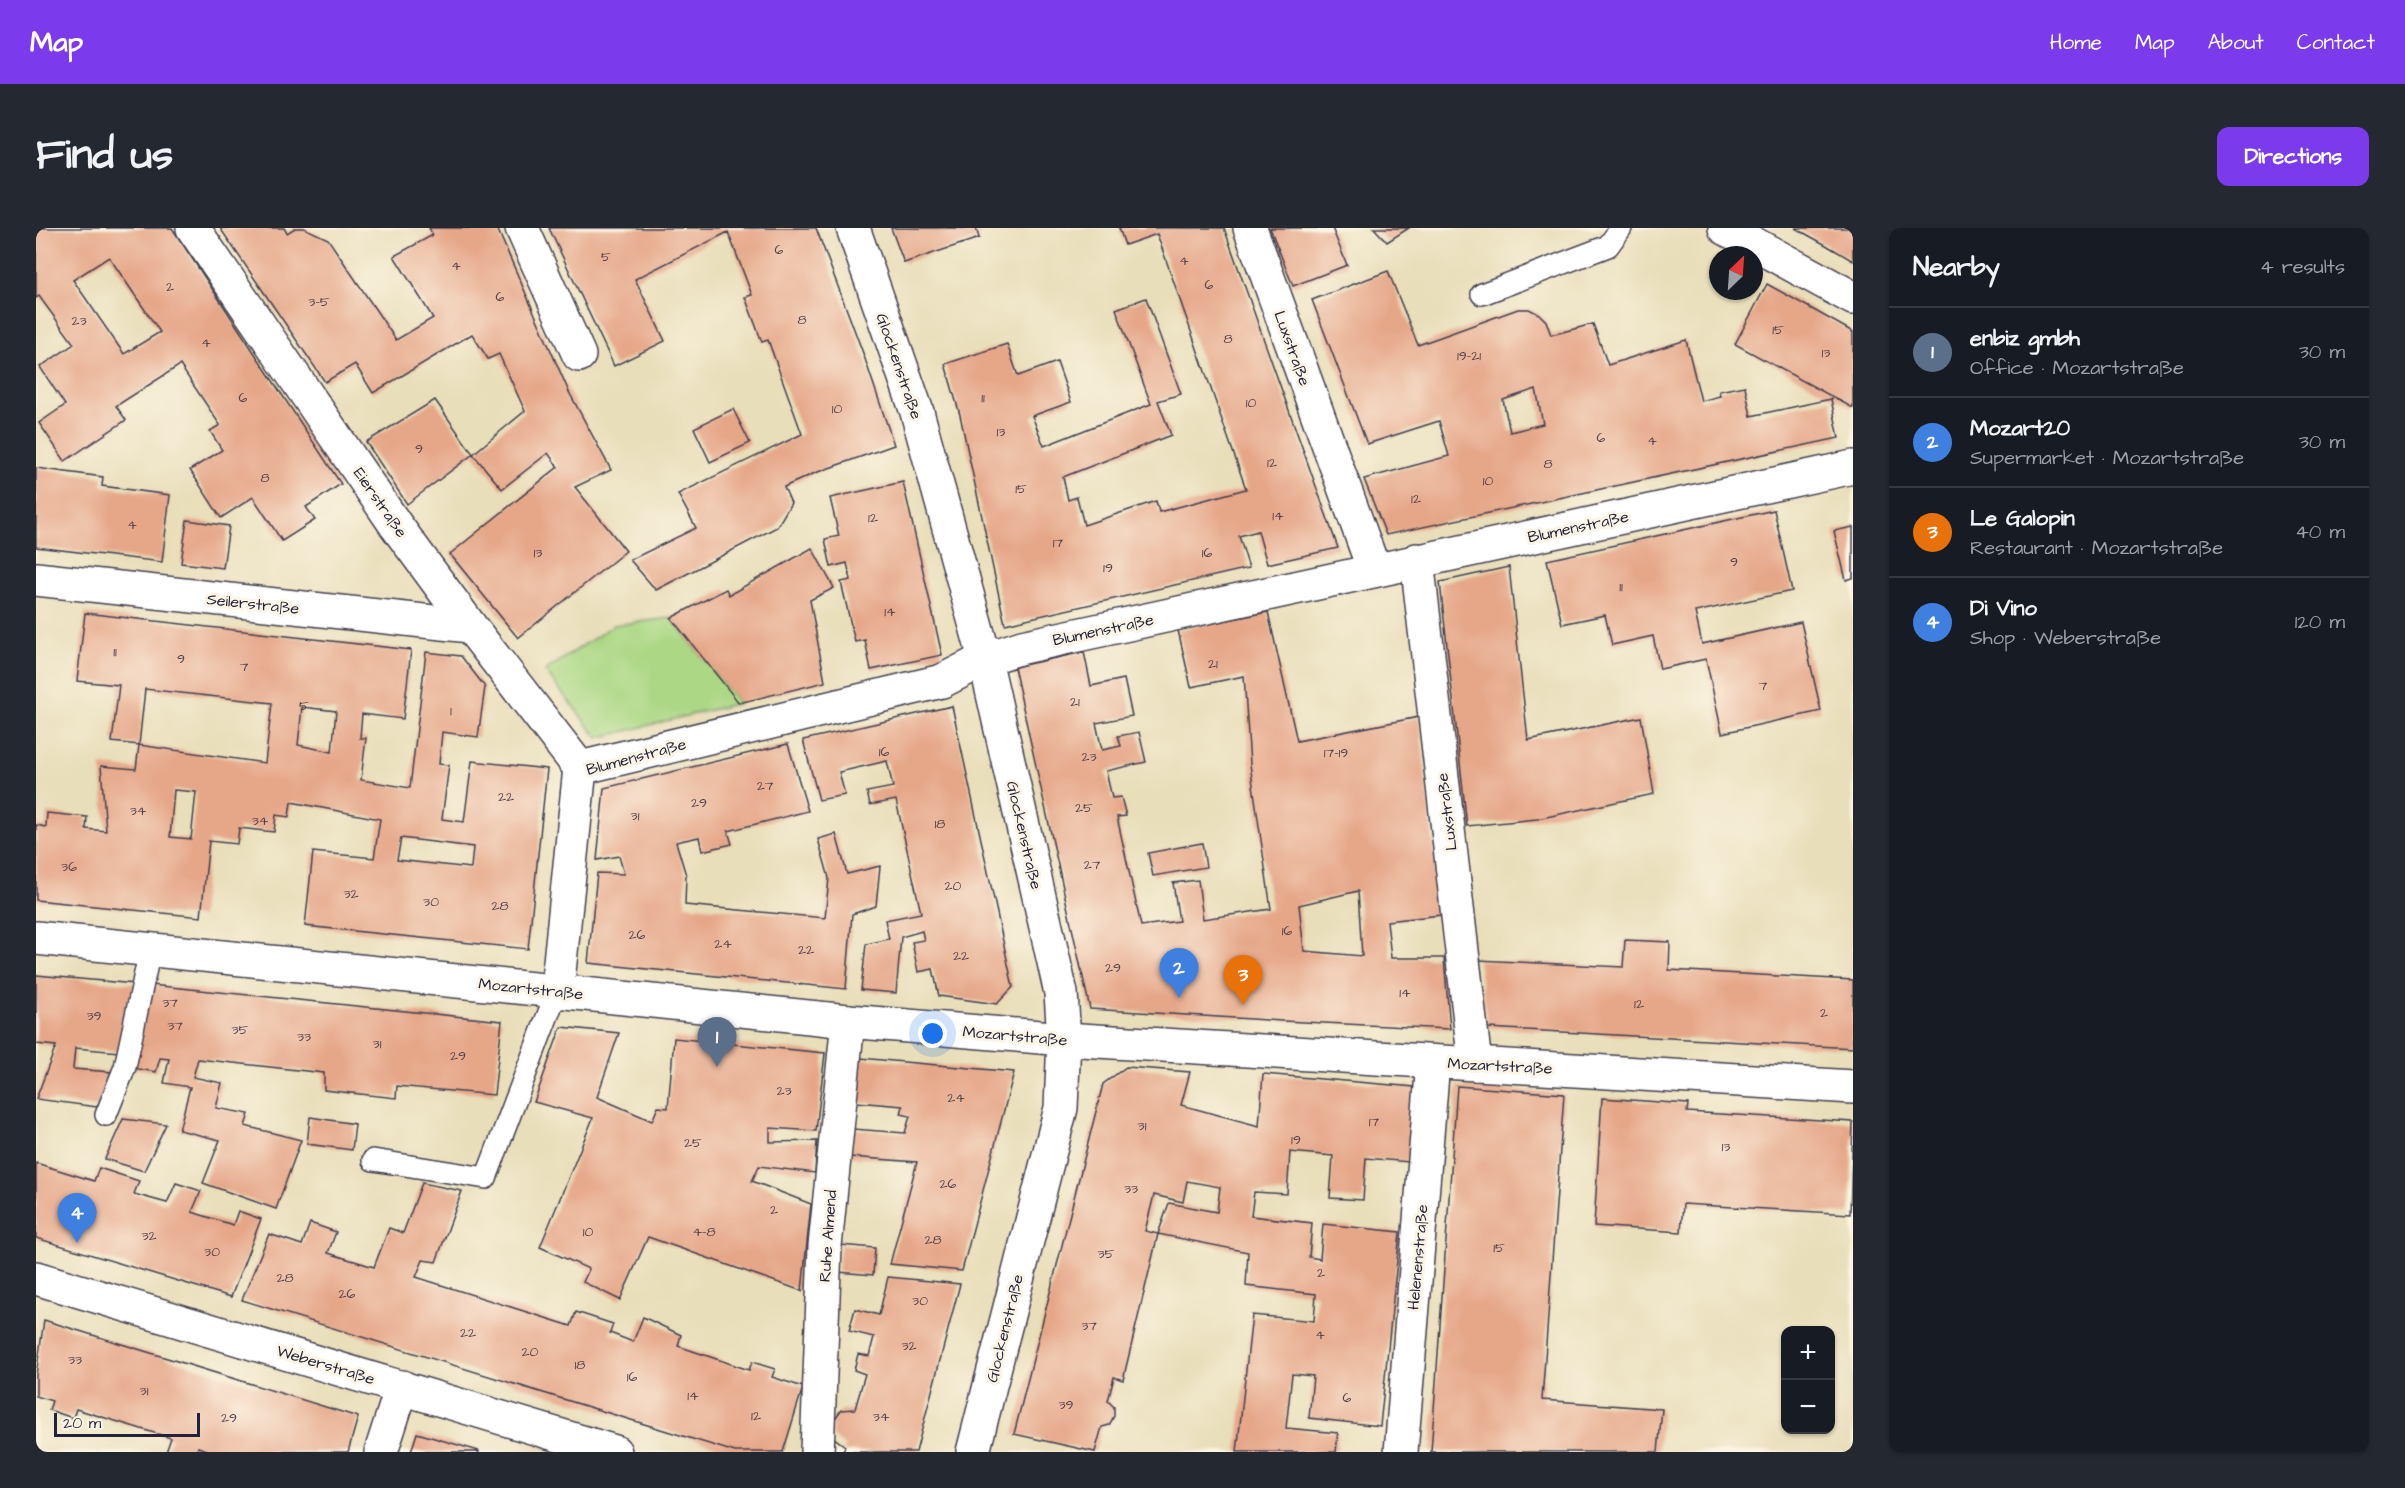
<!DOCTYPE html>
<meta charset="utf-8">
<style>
:root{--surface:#171b24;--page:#242831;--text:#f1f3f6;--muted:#9ea1a6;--line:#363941;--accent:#7c3aed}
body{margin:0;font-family:"Architects Daughter",sans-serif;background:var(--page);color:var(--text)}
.controls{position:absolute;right:18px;bottom:18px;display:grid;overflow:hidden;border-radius:12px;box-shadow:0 2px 4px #0004}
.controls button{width:54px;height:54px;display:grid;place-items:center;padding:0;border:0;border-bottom:2px solid var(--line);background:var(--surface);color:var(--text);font:30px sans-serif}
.compass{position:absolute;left:1673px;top:18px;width:54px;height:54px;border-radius:50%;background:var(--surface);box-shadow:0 2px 4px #0004;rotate:25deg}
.scale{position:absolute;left:18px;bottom:15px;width:146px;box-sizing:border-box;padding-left:6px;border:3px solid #22223b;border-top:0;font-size:16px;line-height:21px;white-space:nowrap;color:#22223b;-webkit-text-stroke:4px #fcf5e5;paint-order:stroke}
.you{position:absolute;left:897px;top:806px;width:21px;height:21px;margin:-15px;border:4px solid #fff;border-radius:50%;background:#1a73e8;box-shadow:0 0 0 9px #1a73e833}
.badge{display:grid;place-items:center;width:39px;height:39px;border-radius:50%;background:var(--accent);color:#fff;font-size:20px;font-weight:700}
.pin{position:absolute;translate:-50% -50px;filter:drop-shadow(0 2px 3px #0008)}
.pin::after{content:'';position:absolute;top:32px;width:21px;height:18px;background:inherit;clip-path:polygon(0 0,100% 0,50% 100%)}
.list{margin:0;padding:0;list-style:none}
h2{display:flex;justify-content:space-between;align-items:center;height:78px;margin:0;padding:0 24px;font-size:26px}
h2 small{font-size:20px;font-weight:400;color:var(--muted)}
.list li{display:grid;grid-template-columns:39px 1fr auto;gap:18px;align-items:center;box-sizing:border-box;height:90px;padding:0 24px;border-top:2px solid var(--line)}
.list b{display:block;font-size:22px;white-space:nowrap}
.list p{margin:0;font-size:20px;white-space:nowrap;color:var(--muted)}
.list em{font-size:20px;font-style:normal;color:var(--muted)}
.map{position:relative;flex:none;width:1817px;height:1224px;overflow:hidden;border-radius:12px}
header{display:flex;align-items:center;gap:36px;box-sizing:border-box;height:84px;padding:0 30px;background:var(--accent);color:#fff}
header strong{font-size:28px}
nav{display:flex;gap:33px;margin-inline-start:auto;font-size:21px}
.intro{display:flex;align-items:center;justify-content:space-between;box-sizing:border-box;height:144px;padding:0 36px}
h1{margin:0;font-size:42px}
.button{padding:15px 27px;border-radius:12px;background:var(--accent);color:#fff;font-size:21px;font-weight:700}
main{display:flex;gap:36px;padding:0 36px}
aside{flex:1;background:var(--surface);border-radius:12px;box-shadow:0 2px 4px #0004}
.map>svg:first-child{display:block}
.green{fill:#acd885;stroke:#677d60;stroke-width:1.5}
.building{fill:#e6a789;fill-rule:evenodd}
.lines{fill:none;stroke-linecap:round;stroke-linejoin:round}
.service-casing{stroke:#403e4e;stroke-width:24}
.minor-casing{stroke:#403e4e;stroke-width:36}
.service{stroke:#fff;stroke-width:21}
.minor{stroke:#fff;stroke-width:33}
.labels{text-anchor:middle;stroke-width:6;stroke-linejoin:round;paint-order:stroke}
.number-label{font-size:14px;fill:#53434e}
.street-label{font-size:16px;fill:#22223b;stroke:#fcf5e5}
</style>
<header>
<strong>Map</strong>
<nav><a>Home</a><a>Map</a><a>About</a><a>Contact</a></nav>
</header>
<div class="intro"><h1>Find us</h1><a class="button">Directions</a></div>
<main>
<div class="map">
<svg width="1817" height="1224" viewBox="0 0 1817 1224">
<rect width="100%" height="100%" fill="#fcf5e5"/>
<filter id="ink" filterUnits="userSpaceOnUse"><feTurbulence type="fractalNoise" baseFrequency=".0167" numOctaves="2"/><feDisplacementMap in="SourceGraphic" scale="12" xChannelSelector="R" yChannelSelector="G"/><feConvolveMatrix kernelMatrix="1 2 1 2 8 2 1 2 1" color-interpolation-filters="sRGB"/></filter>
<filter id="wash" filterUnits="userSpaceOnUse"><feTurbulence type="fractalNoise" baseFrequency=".008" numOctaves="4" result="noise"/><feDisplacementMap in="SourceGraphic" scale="24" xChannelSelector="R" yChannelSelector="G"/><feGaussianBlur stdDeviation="1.35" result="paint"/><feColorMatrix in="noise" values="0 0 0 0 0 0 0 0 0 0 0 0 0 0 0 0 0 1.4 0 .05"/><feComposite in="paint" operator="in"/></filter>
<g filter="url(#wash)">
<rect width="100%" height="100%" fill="#e9deba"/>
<!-- green -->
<polygon class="green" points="635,390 703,475 562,510 509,443 578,397"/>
<g id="blocks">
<!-- building -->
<g class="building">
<path d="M 0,0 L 136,0 L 305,256 L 270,279 L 279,292 L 246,313 L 217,269 L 185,290 L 154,242 L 186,222 L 174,203 L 184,197 L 144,137 L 80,178 L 90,192 L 29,233 L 3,195 L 29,177 L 4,139 L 38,116 L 3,68 L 0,70 ZM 73,29 L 124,104 L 88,126 L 37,52 Z"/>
<polygon points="184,0 248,0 251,5 259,0 268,0 292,11 360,112 397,90 358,28 397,7 393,0 461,0 533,164 575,242 539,259 590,323 482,410 414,326 522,239 512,225 466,261 437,226 489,183 463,126 452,131 436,106 337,165 319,136 289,154"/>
<polygon points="513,0 780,0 827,125 858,217 779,245 748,259 755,275 741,299 620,362 594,332 660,300 642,266 766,206 732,112 726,114 709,69 716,67 692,4 599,51 629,113 578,138"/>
<polygon points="855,0 940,0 943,10 868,35"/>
<polygon points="1083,0 1188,0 1302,320 1231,336 1222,303 1203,308 1213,340 969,396 924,187 909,136 971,116 982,148 1021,134 1035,174 996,188 1008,218 1115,176 1080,81 1110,70 1145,166 1122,173 1135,207 1027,249 1032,272 1041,269 1048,297 1120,273 1123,284 1210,261 1121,6 1089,17"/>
<polygon points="1234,0 1296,0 1311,37 1257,58"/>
<polygon points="1338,0 1373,0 1351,14"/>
<polygon points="1759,0 1817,0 1817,33 1790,17"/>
<path d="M 1352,43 L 1382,117 L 1482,81 L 1493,81 L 1503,86 L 1510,93 L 1515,107 L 1557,96 L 1572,137 L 1650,112 L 1665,173 L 1684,168 L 1683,163 L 1709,158 L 1715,188 L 1795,171 L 1803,210 L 1350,307 L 1328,251 L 1413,228 L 1403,193 L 1331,216 L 1276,72 ZM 1500,161 L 1507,196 L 1474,204 L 1467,172 Z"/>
<polygon points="1731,56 1817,104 1817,180 1699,116"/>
<polygon points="399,172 437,226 371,276 330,214"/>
<polygon points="697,181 714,215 674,234 658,200"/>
<polygon points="0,240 67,249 66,258 134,267 126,334 0,319"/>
<polygon points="867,254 906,427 835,442 829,412 819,414 805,354 815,352 811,335 795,339 789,311 803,308 794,270"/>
<polygon points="1738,282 1756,363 1659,384 1666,416 1765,394 1785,483 1686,505 1670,431 1624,441 1617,408 1576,417 1569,387 1526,396 1511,332"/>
<polygon points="151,292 193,298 187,340 145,335"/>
<polygon points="1817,299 1817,350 1810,352 1798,303"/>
<polygon points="776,320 798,360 774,372 789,454 703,475 635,390 690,361 693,367"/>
<polygon points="1473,339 1492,512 1605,489 1618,566 1501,591 1431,598 1404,354"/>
<path d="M 1232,384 L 1261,513 L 1383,489 L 1405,687 L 1351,693 L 1355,730 L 1408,730 L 1414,801 L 1246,793 L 1054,781 L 978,439 L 1048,424 L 1055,458 L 1088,451 L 1096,488 L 1060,495 L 1066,522 L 1085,518 L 1082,508 L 1103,504 L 1110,534 L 1070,543 L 1076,570 L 1085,569 L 1090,588 L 1081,589 L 1105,698 L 1143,693 L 1137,655 L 1162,652 L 1167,691 L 1235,681 L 1214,536 L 1208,448 L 1155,459 L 1142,402 ZM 1322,663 L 1326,728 L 1268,723 L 1263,677 Z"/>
<path d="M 49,385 L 375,422 L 367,491 L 326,486 L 324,510 L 330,510 L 325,552 L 374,560 L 390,424 L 425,428 L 449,459 L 442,509 L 406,504 L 403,536 L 413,537 L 406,591 L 428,594 L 436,533 L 511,541 L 492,721 L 269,698 L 277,624 L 338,630 L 344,591 L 255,574 L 253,589 L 240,587 L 238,604 L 203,600 L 201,616 L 173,613 L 165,689 L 0,672 L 0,597 L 10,599 L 11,585 L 51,589 L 50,601 L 70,603 L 65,538 L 100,541 L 103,517 L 229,535 L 236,475 L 109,461 L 103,517 L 76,514 L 83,457 L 41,453 ZM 266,479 L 300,483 L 296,524 L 262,517 ZM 138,562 L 160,564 L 155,611 L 134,609 ZM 365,610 L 437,619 L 435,640 L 361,632 Z"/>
<polygon points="916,478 977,759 961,776 903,768 897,741 882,744 876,714 888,712 886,703 865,709 860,765 825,762 830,716 853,711 849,692 885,685 860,572 834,577 831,564 857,559 851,533 803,544 809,567 783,572 767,512"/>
<polygon points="752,516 772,583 692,603 696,616 666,623 663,609 640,614 650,647 649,677 789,690 793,650 782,611 800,606 811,646 844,638 840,678 816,686 810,761 552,735 561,645 588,646 583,628 561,632 568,560"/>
<polygon points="1166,615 1170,639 1117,648 1112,625"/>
<polygon points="1589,712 1634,714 1633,742 1817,752 1817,820 1452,800 1442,732 1587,739"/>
<polygon points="0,747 99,756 83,824 39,820 37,841 76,844 61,879 0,871 20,818 0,816"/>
<polygon points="115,757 466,793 458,867 361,858 360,870 288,862 288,845 162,831 157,849 186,855 180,880 213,886 209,898 265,912 240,981 167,955 184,912 143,902 154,859 128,855 133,831 124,830 120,844 96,840"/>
<polygon points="525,799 583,805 561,869 616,893 622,879 632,880 638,810 789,825 780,903 734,900 734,914 781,913 779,945 723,938 716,953 775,976 766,1063 612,1009 584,1072 547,1054 553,1041 504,1019 557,890 498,874"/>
<polygon points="824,830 978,844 926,1043 854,1036 881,934 814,929 817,901 869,905 874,888 865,886 867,878 820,874"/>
<polygon points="1090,839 1154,844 1145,877 1223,898 1227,846 1379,859 1373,934 1330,930 1327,972 1294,970 1297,928 1254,924 1251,966 1218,964 1215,988 1276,995 1273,1029 1284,1031 1287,996 1364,1004 1344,1198 1273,1190 1277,1148 1256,1146 1250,1200 1302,1205 1300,1224 1201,1224 1216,1087 1278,1093 1280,1066 1210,1058 1212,1024 1122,1006 1133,975 1181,984 1184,959 1151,953 1147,974 1118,967 1109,1003 1122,1006 1087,1152 1078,1149 1072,1173 1078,1179 1078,1188 1073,1197 1066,1199 1059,1224 978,1206 1067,856"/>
<polygon points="1421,858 1528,866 1506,1172 1626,1181 1622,1224 1395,1224"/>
<polygon points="1566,870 1652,876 1651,884 1817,894 1814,986 1647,976 1645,1004 1558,998"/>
<polygon points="274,889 319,896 316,922 271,916"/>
<polygon points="87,891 130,896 108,943 69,931"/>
<polygon points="0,935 58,953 63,940 103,953 98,966 131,975 140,955 165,963 156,984 197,997 202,983 225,991 195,1069 0,1010"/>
<polygon points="386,955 426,963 400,1034 387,1032 380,1049 535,1098 540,1084 577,1096 574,1105 597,1114 607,1089 645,1107 642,1118 713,1142 716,1134 739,1141 736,1149 767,1159 747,1224 699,1224 206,1072 233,1006 266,1017 274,995 300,1004 292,1025 338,1039 353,1000 367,1005"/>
<polygon points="804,1017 839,1020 837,1047 802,1044"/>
<polygon points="852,1049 924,1056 880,1224 807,1224 809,1218 797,1209 796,1195 805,1182 819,1181 829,1146 818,1142 822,1126 833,1128 838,1109 813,1103 819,1081 843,1087"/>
<polygon points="8,1092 322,1189 312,1224 177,1224 162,1219 160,1224 130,1224 135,1210 40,1181 37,1190 13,1182 16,1173 0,1168 0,1147"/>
<polygon points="381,1205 443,1223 443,1224 375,1224"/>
</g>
</g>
</g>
<g filter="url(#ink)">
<use href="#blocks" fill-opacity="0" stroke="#403e4e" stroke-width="1.5"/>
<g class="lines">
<!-- service casing -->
<g class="service-casing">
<g id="service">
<polyline points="1446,66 1572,18 1585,0"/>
<polyline points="70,887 89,839 114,722"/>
<polyline points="337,932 450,950 521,763"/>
</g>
</g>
<!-- minor casing -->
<g class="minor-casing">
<g id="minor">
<polyline points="157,0 359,296 434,398 544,540"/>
<polyline points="486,0 543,127"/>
<polyline points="817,0 881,184 949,431 1025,765 1028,811 1025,880 937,1224"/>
<polyline points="1214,0 1338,342"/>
<polyline points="1689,0 1817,70"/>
<polyline points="1381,332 1439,836"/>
<polyline points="0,351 434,398"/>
<polyline points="544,540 906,453 949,431 986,419 1817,239"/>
<polyline points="0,710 812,793 1028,811 1817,859"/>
<polyline points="521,763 544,540"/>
<polyline points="0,1050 579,1224"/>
<polyline points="345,1224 366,1159"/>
<polyline points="781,1224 789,1018 812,793"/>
<polyline points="1365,1224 1397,834"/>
</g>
</g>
<!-- service -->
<use href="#service" class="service"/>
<!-- minor -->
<use href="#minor" class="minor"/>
</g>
</g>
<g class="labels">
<!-- number labels -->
<g class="number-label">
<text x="743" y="26">6</text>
<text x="570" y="33">5</text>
<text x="1148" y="37">4</text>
<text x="420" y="42">4</text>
<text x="1173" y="61">6</text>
<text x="134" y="63">2</text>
<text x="464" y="73">6</text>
<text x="283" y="78">3-5</text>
<text x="766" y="96">8</text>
<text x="43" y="97">23</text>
<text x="1742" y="106">15</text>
<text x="1192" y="115">8</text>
<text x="170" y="119">4</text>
<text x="1790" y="129">13</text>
<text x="1433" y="132">19-21</text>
<text x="207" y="174">6</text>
<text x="947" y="174">11</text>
<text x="1215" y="179">10</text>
<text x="801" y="185">10</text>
<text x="965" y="208">13</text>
<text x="1565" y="214">6</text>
<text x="1616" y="217">4</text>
<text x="383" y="225">9</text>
<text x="1236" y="239">12</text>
<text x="1512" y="240">8</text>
<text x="229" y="254">8</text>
<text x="1452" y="257">10</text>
<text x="985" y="265">15</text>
<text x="1380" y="275">12</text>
<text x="1242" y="292">14</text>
<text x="837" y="294">12</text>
<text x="96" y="301">4</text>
<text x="1022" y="319">17</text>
<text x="502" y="329">13</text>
<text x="1171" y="329">16</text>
<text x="1698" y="338">9</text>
<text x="1072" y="344">19</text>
<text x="1585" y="363">11</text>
<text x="854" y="388">14</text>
<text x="79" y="428">11</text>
<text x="145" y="435">9</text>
<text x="1177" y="440">21</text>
<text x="208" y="443">7</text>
<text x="1727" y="462">7</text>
<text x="1039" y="478">21</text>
<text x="268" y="482">5</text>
<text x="415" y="487">1</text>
<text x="848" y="528">16</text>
<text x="1300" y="529">17-19</text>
<text x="1053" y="533">23</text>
<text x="729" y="562">27</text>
<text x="470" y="573">22</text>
<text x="663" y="579">29</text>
<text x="1048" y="584">25</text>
<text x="102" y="587">34</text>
<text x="599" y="592">31</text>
<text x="224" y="597">34</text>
<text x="904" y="600">18</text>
<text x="1056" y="641">27</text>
<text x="33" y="643">36</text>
<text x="917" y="662">20</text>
<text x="315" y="670">32</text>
<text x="395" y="678">30</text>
<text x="464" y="682">28</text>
<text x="1251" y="707">16</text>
<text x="601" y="711">26</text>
<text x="687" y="720">24</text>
<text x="770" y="726">22</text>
<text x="925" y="732">22</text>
<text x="1077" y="744">29</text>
<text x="1369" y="769">14</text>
<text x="134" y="779">37</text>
<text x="1603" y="780">12</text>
<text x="1788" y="789">2</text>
<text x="58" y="792">39</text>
<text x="139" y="802">37</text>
<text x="204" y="806">35</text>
<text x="268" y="813">33</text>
<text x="341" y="820">31</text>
<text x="422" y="832">29</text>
<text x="748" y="867">23</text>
<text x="920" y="874">24</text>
<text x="1338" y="898">17</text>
<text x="1106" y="902">31</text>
<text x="1260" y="916">19</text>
<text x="657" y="919">25</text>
<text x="1690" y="923">13</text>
<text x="912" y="960">26</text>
<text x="1095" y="965">33</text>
<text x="738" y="986">2</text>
<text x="552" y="1008">10</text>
<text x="668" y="1008">4-8</text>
<text x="113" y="1012">32</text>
<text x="897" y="1016">28</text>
<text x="1463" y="1024">15</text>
<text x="176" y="1028">30</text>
<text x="1070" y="1030">35</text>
<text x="1285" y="1049">2</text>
<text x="249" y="1054">28</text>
<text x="311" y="1070">26</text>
<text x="884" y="1077">30</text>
<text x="1053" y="1102">37</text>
<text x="432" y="1109">22</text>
<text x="1284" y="1111">4</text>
<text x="873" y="1122">32</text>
<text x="494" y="1128">20</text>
<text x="39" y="1136">33</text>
<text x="544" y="1141">18</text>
<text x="596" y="1153">16</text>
<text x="108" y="1167">31</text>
<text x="657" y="1172">14</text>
<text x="1311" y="1174">6</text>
<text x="1030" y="1181">39</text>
<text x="720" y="1192">12</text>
<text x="845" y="1193">34</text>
<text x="193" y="1194">29</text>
</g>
<!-- street labels -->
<g class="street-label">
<text transform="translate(1257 120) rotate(70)" y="6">Luxstraße</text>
<text transform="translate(864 138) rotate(71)" y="6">Glockenstraße</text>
<text transform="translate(345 274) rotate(55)" y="6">Eierstraße</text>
<text transform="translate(1542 298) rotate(-12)" y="6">Blumenstraße</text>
<text transform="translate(217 375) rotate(6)" y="6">Seilerstraße</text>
<text transform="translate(1067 401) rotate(-12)" y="6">Blumenstraße</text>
<text transform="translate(600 528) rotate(-15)" y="6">Blumenstraße</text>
<text transform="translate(1410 584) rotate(-97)" y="6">Luxstraße</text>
<text transform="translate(989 607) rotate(77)" y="6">Glockenstraße</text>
<text transform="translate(495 760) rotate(6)" y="6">Mozartstraße</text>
<text transform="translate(979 807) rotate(5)" y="6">Mozartstraße</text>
<text transform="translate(1464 837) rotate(3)" y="6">Mozartstraße</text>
<text transform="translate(791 1008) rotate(-86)" y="6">Ruhe Almend</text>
<text transform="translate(1381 1029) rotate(-85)" y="6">Helenenstraße</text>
<text transform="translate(968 1100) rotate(-76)" y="6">Glockenstraße</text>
<text transform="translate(290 1136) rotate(17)" y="6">Weberstraße</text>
</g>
</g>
</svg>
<div class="controls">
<button>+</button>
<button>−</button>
</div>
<svg class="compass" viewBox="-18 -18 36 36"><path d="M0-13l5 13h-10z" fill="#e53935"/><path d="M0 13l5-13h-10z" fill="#9ea1a6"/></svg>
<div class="scale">20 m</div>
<div class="you"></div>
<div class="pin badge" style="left:681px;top:839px;background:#5c6f8a">1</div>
<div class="pin badge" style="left:1143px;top:770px;background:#3f7fe0">2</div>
<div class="pin badge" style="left:1207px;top:777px;background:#e8710a">3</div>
<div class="pin badge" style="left:41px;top:1015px;background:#3f7fe0">4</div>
</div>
<aside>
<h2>Nearby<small>4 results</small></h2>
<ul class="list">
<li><span class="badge" style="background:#5c6f8a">1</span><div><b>enbiz gmbh</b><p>Office · Mozartstraße</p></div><em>30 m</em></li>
<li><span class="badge" style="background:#3f7fe0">2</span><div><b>Mozart20</b><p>Supermarket · Mozartstraße</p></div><em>30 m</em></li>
<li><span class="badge" style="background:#e8710a">3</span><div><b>Le Galopin</b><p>Restaurant · Mozartstraße</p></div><em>40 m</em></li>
<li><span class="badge" style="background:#3f7fe0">4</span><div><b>Di Vino</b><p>Shop · Weberstraße</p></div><em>120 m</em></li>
</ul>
</aside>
</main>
